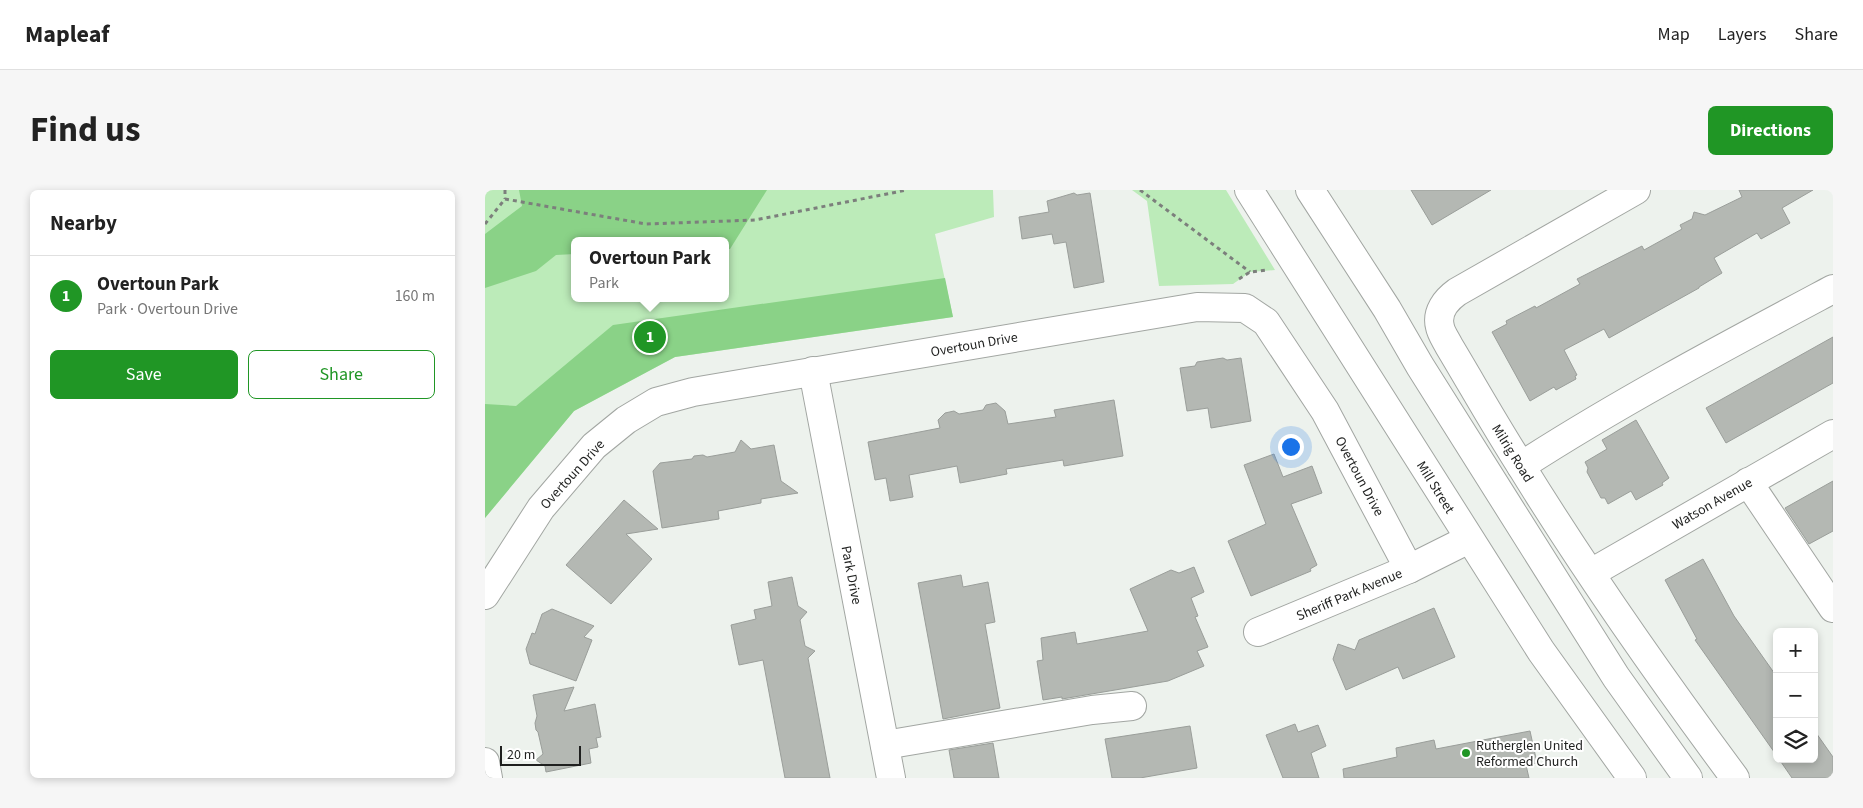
<!DOCTYPE html>
<meta charset="utf-8">
<style>
:root{--surface:#fff;--page:#f6f6f6;--text:#222;--muted:#767676;--line:#e0e0e0;--accent:#209625}
body{margin:0;font-family:"Source Sans 3",sans-serif;background:var(--page);color:var(--text)}
.controls{position:absolute;right:15px;bottom:15px;display:grid;overflow:hidden;border-radius:8px;box-shadow:0 2px 8px #0003}
.controls button{width:45px;height:45px;display:grid;place-items:center;padding:0;border:0;border-bottom:1px solid var(--line);background:var(--surface);color:var(--text);font:25px sans-serif}
.scale{position:absolute;left:15px;bottom:12px;width:81px;box-sizing:border-box;padding-left:5px;border:2px solid #1f201f;border-top:0;font-size:14px;line-height:18px;white-space:nowrap;color:#1f201f;-webkit-text-stroke:4px #fff;paint-order:stroke}
.you{position:absolute;left:805px;top:256px;width:18px;height:18px;margin:-12px;border:4px solid #fff;border-radius:50%;background:#1a73e8;box-shadow:0 0 0 8px #1a73e833}
.badge{display:grid;place-items:center;width:32px;height:32px;border-radius:50%;background:var(--accent);color:#fff;font-size:16px;font-weight:700}
.pin{position:absolute;translate:-50% -50%;border:2px solid #fff;box-shadow:0 1px 5px #0006}
.popup{position:absolute;left:86px;top:47px;width:158px;height:65px;box-sizing:border-box;display:grid;place-content:center;border-radius:8px;background:var(--surface);filter:drop-shadow(0 1px 4px #0005);font-size:16px;white-space:nowrap;color:var(--muted)}
.popup b{font-size:19px;color:var(--text)}
.popup::after{content:'';position:absolute;left:50%;top:100%;margin-left:-10px;border:10px solid transparent;border-top-color:var(--surface)}
.list{margin:0;padding:0;list-style:none}
h2{display:flex;justify-content:space-between;align-items:center;height:65px;margin:0;padding:0 20px;font-size:21px}
h2 small{font-size:16px;font-weight:400;color:var(--muted)}
.list li{display:grid;grid-template-columns:32px 1fr auto;gap:15px;align-items:center;box-sizing:border-box;height:80px;padding:0 20px;border-top:1px solid var(--line)}
.list b{display:block;font-size:19px;white-space:nowrap}
.list p{margin:0;font-size:16px;white-space:nowrap;color:var(--muted)}
.list em{font-size:16px;font-style:normal;color:var(--muted)}
.actions{display:flex;gap:10px;padding:15px 20px}
.actions a{flex:1;padding:11px 0;border:1px solid var(--accent);border-radius:8px;text-align:center;font-size:18px;color:var(--accent)}
.actions .main{background:var(--accent);color:#fff}
.icon{flex:none;width:28px;height:28px;fill:none;stroke:currentColor;stroke-width:2;stroke-linecap:round;stroke-linejoin:round}
.map{position:relative;flex:none;width:1348px;height:588px;overflow:hidden;border-radius:8px}
header{display:flex;align-items:center;gap:30px;box-sizing:border-box;height:70px;padding:0 25px;background:var(--surface);border-bottom:1px solid var(--line)}
header strong{font-size:24px}
nav{display:flex;gap:28px;margin-inline-start:auto;font-size:18px}
.intro{display:flex;align-items:center;justify-content:space-between;box-sizing:border-box;height:120px;padding:0 30px}
h1{margin:0;font-size:35px}
.button{padding:12px 22px;border-radius:8px;background:var(--accent);color:#fff;font-size:18px;font-weight:700}
main{display:flex;gap:30px;padding:0 30px}
aside{flex:1;background:var(--surface);border-radius:8px;box-shadow:0 2px 8px #0003}
.map>svg:first-child{display:block}
.green{fill:#bcebb9;fill-rule:evenodd}
.forest{fill:#8ad287}
.building{fill:#b4b8b3;stroke:#9a9e9a}
.lines{fill:none;stroke-linecap:round;stroke-linejoin:round}
.minor-casing{stroke:#a2a6a2;stroke-width:30}
.major-casing{stroke:#a2a6a2;stroke-width:30}
.path{stroke:#7c7f7c;stroke-width:3;stroke-dasharray:4 4;stroke-linecap:butt}
.minor{stroke:#fff;stroke-width:28}
.major{stroke:#fff;stroke-width:28}
.poi-dot{fill:#209625;stroke:#fff;stroke-width:2}
.labels{text-anchor:middle;stroke-width:4;stroke-linejoin:round;paint-order:stroke}
.street-label{font-size:14px;fill:#1f201f;stroke:#fff}
.poi-label{font-size:14px;fill:#1f201f;stroke:#fff;text-anchor:start}
</style>
<header>
<strong>Mapleaf</strong>
<nav><a>Map</a><a>Layers</a><a>Share</a></nav>
</header>
<div class="intro"><h1>Find us</h1><a class="button">Directions</a></div>
<main>
<aside>
<h2>Nearby<small></small></h2>
<ul class="list">
<li><span class="badge">1</span><div><b>Overtoun Park</b><p>Park · Overtoun Drive</p></div><em>160 m</em></li>
</ul>
<div class="actions"><a class="main">Save</a><a>Share</a></div>
</aside>
<div class="map">
<svg width="1348" height="588" viewBox="0 0 1348 588">
<rect width="100%" height="100%" fill="#edf2ed"/>
<!-- green -->
<g class="green">
<path d="M 0,0 L 508,0 L 509,27 L 450,44 L 468,127 L 190,167 L 89,221 L 0,328 ZM 90,51 L 240,51 L 240,108 L 90,108 Z"/>
<polygon points="647,0 741,0 790,80 765,82 748,94 674,96 662,11"/>
</g>
<!-- forest -->
<g class="forest">
<polygon points="34,0 282,0 245,59 240,59 240,51 90,51 90,64 71,65 51,81 0,98 0,44 37,16"/>
<polygon points="460,88 468,127 190,167 89,221 0,328 0,214 31,216 128,135"/>
</g>
<!-- building -->
<g class="building">
<polygon points="926,0 1006,0 947,35"/>
<polygon points="1254,0 1328,0 1297,18 1305,33 1276,49 1272,43 1229,68 1237,83 1214,97 1214,98 1124,148 1119,139 1079,160 1092,185 1090,186 1091,189 1071,200 1069,197 1045,211 1007,142 1022,134 1021,131 1050,116 1051,118 1095,94 1092,89 1157,56 1159,60 1197,39 1195,35 1207,29 1209,22 1220,25 1257,7"/>
<polygon points="589,3 592,5 605,3 619,92 589,98 581,52 569,54 567,44 537,49 534,27 564,22 562,11"/>
<polygon points="1348,147 1348,193 1241,253 1221,218"/>
<polygon points="738,168 742,170 756,168 766,231 726,238 723,218 702,221 695,178 710,176 712,172"/>
<polygon points="629,210 638,266 579,276 578,270 521,279 522,284 475,293 472,276 424,285 428,307 405,311 401,288 390,290 383,252 455,238 453,230 460,223 469,221 474,224 498,220 501,215 511,213 520,221 523,234 571,227 569,220"/>
<polygon points="1151,230 1184,288 1177,293 1178,295 1151,310 1146,301 1123,314 1120,308 1116,308 1102,282 1103,278 1100,272 1122,259 1117,250"/>
<polygon points="256,250 266,259 289,255 296,291 313,303 276,309 276,313 233,321 234,329 177,338 168,281 175,273 207,269 209,266 218,265 222,267 250,262"/>
<polygon points="789,264 798,287 827,276 837,303 806,314 832,375 825,379 826,381 766,406 743,351 781,334 759,275"/>
<polygon points="1348,291 1348,341 1324,354 1300,318"/>
<polygon points="139,310 173,339 141,344 167,369 126,414 81,375"/>
<polygon points="1218,369 1249,426 1292,487 1292,566 1210,450 1212,449 1180,390"/>
<polygon points="709,377 719,402 706,408 713,426 710,427 723,457 712,461 719,476 683,491 577,509 577,507 558,510 552,471 558,470 556,448 590,442 592,454 663,441 645,399 686,380 694,383"/>
<polygon points="476,385 478,397 503,392 510,432 500,434 515,518 458,529 433,393"/>
<polygon points="307,387 313,416 322,422 315,430 320,456 330,461 323,468 345,588 300,588 278,470 254,475 246,435 271,429 269,420 287,416 283,392"/>
<polygon points="949,418 970,467 918,489 913,477 861,500 848,469 853,454 870,460 874,450"/>
<polygon points="67,419 109,436 99,447 107,450 91,491 45,474 41,459 47,443 50,444 57,424"/>
<polygon points="89,497 79,521 110,514 116,547 111,548 113,557 104,559 106,573 61,582 60,576 51,570 58,564 53,542 51,540 50,533 52,526 48,505"/>
<polygon points="810,534 813,542 833,535 841,556 826,563 834,588 798,588 781,545"/>
<polygon points="705,536 712,578 655,588 627,588 620,549"/>
<polygon points="1329,540 1348,567 1348,588 1307,588 1294,569 1329,569"/>
<polygon points="1045,541 1052,573 1041,575 1044,588 859,588 858,579 912,567 911,558 949,550 951,559"/>
<polygon points="508,553 514,588 469,588 464,560"/>
</g>
<g class="lines">
<!-- minor casing -->
<g class="minor-casing">
<g id="minor">
<path d="M 1151,0 L 972,102 C 961,110 951,122 955,137 C 956,143 961,150 964,156 C 988,196 1011,237 1036,276 C 1102,383 1175,487 1250,588"/>
<polyline points="328,181 406,588"/>
<path d="M 1036,276 C 1135,212 1243,155 1348,99"/>
<polyline points="1263,292 1348,418"/>
<polyline points="1106,383 1348,244"/>
<polyline points="0,405 56,318 109,256 141,230 171,212 208,202 712,117 760,118 781,132 840,221 924,379"/>
<polyline points="773,442 924,379 984,349"/>
<polyline points="400,555 607,520 647,516"/>
<polyline points="0,572 3,588"/>
</g>
</g>
<!-- major casing -->
<g class="major-casing">
<g id="major">
<polyline points="764,0 1056,461 1147,588"/>
<polyline points="825,0 902,119 935,176 1131,487 1203,588"/>
</g>
</g>
<!-- path -->
<g class="path">
<polyline points="20,0 20,9"/>
<polyline points="655,0 765,82"/>
<polyline points="0,34 20,9 161,34 270,30 422,0"/>
<polyline points="754,89 765,82 783,80"/>
</g>
<!-- minor -->
<use href="#minor" class="minor"/>
<!-- major -->
<use href="#major" class="major"/>
</g>
<!-- markers -->
<circle class="poi-dot" cx="981" cy="563" r="5"/>
<g class="labels">
<!-- street labels -->
<g class="street-label">
<text transform="translate(489 154) rotate(-10)" y="5">Overtoun Drive</text>
<text transform="translate(1028 263) rotate(58)" y="5">Milrig Road</text>
<text transform="translate(87 284) rotate(-48)" y="5">Overtoun Drive</text>
<text transform="translate(875 286) rotate(62)" y="5">Overtoun Drive</text>
<text transform="translate(951 297) rotate(58)" y="5">Mill Street</text>
<text transform="translate(1227 313) rotate(-30)" y="5">Watson Avenue</text>
<text transform="translate(367 385) rotate(79)" y="5">Park Drive</text>
<text transform="translate(864 404) rotate(-23)" y="5">Sheriff Park Avenue</text>
</g>
<!-- poi labels -->
<g class="poi-label">
<text x="991" y="560">Rutherglen United<tspan x="991" dy="16">Reformed Church</tspan></text>
</g>
</g>
</svg>
<div class="controls">
<button>+</button>
<button>−</button>
<button><svg class="icon" aria-label="layers" viewBox="0 0 24 24"><path d="M12 4l9 5-9 5-9-5zM3 14l9 5 9-5"/></svg></button>
</div>
<div class="scale">20 m</div>
<div class="you"></div>
<div class="pin badge" style="left:165px;top:147px">1</div>
<div class="popup"><b>Overtoun Park</b>Park</div>
</div>
</main>
